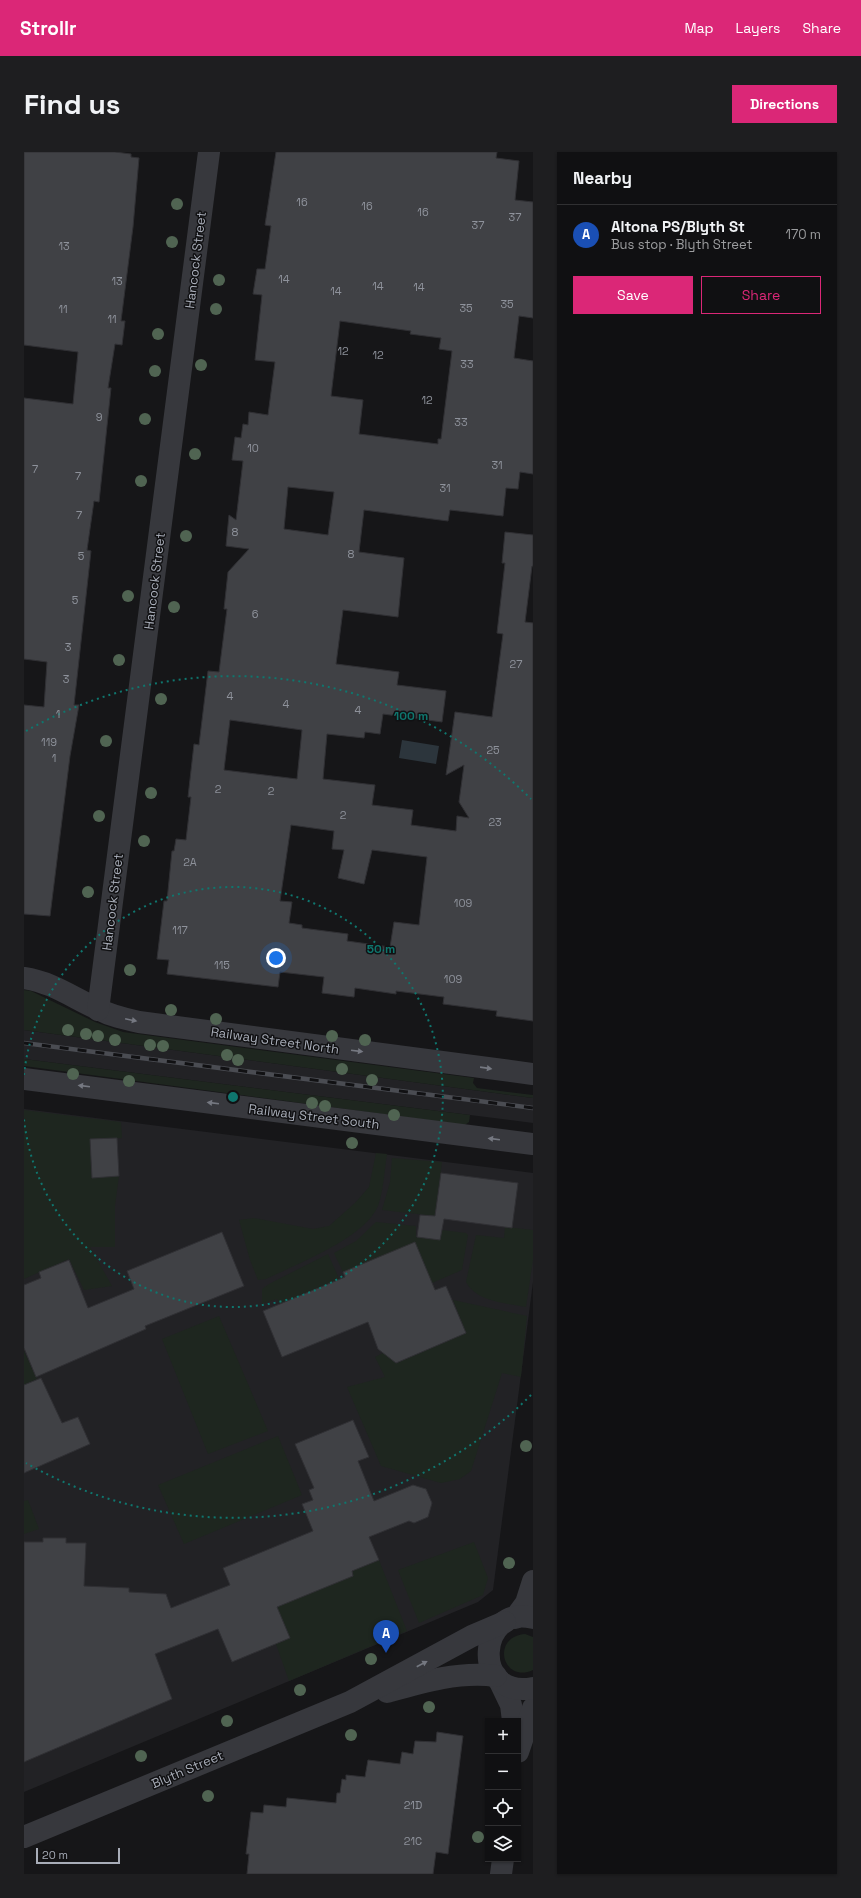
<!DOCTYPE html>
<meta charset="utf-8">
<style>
:root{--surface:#101012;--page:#1e1e20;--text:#f1f3f6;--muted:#9c9d9f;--line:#303032;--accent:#db2777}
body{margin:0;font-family:"Space Grotesk",sans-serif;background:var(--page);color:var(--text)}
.controls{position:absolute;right:12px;bottom:12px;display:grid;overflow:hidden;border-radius:0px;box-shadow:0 1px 3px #0004}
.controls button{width:36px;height:36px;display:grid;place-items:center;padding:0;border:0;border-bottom:1px solid var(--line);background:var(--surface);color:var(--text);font:20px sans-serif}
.scale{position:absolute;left:12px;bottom:10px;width:84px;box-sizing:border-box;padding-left:4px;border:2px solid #a8adb8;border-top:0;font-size:11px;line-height:14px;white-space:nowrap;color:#a8adb8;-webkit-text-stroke:3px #111113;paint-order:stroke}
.you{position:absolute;left:252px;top:806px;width:14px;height:14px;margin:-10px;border:3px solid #fff;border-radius:50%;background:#1a73e8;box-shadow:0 0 0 6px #1a73e833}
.badge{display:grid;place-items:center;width:26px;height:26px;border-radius:50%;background:var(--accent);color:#fff;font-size:13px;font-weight:700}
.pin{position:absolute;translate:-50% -33px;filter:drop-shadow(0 1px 2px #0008)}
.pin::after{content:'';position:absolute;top:21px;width:14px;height:12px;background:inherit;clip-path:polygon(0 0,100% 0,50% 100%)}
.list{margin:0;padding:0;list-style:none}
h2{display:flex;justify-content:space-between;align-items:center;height:52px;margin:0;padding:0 16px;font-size:17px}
h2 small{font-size:13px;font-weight:400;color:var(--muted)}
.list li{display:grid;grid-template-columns:26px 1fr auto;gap:12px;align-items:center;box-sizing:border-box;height:60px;padding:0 16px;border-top:1px solid var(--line)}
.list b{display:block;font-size:15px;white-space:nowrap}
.list p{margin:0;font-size:13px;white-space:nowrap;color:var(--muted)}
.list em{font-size:13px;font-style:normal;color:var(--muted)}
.actions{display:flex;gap:8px;padding:12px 16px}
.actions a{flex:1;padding:9px 0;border:1px solid var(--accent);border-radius:0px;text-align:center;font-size:14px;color:var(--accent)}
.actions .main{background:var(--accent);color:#fff}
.icon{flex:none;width:22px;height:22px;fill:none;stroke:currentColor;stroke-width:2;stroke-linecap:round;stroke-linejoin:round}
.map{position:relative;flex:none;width:509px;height:1722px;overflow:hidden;border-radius:0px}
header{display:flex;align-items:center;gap:24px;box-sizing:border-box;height:56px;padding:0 20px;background:var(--accent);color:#fff}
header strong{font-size:19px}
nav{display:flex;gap:22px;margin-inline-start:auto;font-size:14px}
.intro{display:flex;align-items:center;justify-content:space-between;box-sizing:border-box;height:96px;padding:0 24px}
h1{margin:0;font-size:28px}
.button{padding:10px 18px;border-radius:0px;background:var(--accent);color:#fff;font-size:14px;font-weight:700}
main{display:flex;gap:24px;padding:0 24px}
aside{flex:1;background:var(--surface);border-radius:0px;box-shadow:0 1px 3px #0004}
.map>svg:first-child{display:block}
.built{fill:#222225}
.green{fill:#1e261f}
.water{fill:#2c353c}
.building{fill:#404145;stroke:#303034;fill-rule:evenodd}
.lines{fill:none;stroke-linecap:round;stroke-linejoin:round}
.minor{stroke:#37383d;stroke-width:22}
.tertiary{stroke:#37383d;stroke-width:22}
.rail-casing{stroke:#4a4c52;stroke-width:4.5}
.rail{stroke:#111113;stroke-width:3;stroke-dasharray:9;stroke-linecap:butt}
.tree{fill:#506452}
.oneway{fill:#757881}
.ring{fill:none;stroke:#0f766e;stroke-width:2;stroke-dasharray:2 4}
.labels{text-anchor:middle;stroke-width:3;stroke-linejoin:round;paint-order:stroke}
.number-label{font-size:11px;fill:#8e929b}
.street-label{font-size:13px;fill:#a8adb8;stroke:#111113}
.centre{fill:#0f766e;stroke:#111113;stroke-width:2}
.ring-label{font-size:12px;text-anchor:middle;font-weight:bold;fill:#0f766e;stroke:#111113;stroke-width:3;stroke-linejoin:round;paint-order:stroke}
</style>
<header>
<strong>Strollr</strong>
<nav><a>Map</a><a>Layers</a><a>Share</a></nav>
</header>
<div class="intro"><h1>Find us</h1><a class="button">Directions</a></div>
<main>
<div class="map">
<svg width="509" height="1722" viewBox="0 0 509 1722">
<rect width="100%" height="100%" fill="#161618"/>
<!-- built -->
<g class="built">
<polygon points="0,878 509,946 509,971 0,907"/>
<polygon points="0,957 509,1021 509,1130 469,1438 454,1450 0,1640"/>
</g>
<!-- green -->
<g class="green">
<polygon points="0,838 7,839 71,870 99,880 450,926 449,931 453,936 509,943 509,946 0,878"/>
<polygon points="0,907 446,963 445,970 441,973 0,914"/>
<polygon points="0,958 97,970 98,986 66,987 68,1025 95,1024 91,1054 91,1095 66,1095 88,1134 60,1138 45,1107 0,1127"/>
<path d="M 352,1001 L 363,1002 L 362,1009 C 360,1024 359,1040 354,1054 C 341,1086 273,1112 242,1127 L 234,1128 L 226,1108 L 215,1068 L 230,1066 L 289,1077 L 305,1074 L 331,1051 L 345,1035 Z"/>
<polygon points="368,1006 418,1010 411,1064 358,1058 366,1030"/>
<polygon points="352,1070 392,1074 392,1085 416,1088 418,1078 442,1081 444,1083 438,1118 408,1131 319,1120 310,1101 332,1089"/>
<path d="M 481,1075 L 509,1078 L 509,1108 L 502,1155 C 482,1151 453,1150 442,1130 L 452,1083 L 480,1086 Z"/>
<polygon points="304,1102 326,1151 320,1154 310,1129 256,1152 253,1147 238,1152 238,1137 245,1132"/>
<polygon points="429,1148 503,1164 497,1225 478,1221 447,1319 436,1327 417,1331 357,1314 323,1235 361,1225 351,1205 359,1201 373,1211 442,1181"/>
<polygon points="195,1164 244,1279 184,1302 138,1187"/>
<polygon points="0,1199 13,1227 0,1233"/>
<polygon points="254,1284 278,1343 160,1392 134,1333"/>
<polygon points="4,1348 15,1377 0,1382 0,1349"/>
<polygon points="450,1390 464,1426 459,1443 395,1471 374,1418"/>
<polygon points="355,1408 383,1479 265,1529 252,1492 266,1486 256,1462 246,1457 329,1424 328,1419"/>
<path d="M 501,1482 L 509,1485 L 509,1518 C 479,1532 466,1485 501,1482 Z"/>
</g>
<!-- water -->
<polygon class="water" points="378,588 415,594 412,612 375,606"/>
<!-- building -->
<g class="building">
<polygon points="0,0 91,0 107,2 107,5 115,6 109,75 97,169 101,169 98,193 91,192 84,236 87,236 75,350 70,349 63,398 67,399 50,553 55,553 46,604 26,764 0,762 0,553 20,555 23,510 0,507 0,246 49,252 54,200 0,193"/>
<path d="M 252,0 L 473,0 L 472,6 L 495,9 L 491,48 L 509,50 L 509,166 L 495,164 L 490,206 L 509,209 L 509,322 L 496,320 L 494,337 L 482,336 L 479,364 L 426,358 L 424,369 L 340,358 L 335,400 L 380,406 L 374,465 L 319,458 L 312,512 L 375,520 L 373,533 L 422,539 L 418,570 L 359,562 L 356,582 L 341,580 L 340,586 L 303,582 L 299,627 L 351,633 L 348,653 L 389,658 L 387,673 L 432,679 L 433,664 L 445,666 L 435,650 L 440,613 L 422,623 L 431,560 L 468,565 L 479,482 L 473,481 L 481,411 L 478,411 L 481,380 L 509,383 L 509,414 L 508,414 L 501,470 L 509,471 L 509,869 L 472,864 L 473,859 L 419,852 L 420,845 L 372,839 L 372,842 L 331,836 L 330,845 L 298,841 L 300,825 L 256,820 L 254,835 L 143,822 L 145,808 L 133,807 L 140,749 L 143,749 L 148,699 L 150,699 L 152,687 L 162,688 L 167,645 L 164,645 L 170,592 L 175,593 L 184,519 L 195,520 L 203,457 L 200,457 L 204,420 L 225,397 L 202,394 L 205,363 L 212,368 L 219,309 L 208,308 L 211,285 L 217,286 L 219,272 L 224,273 L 225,260 L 244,263 L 251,210 L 231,208 L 238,143 L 229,142 L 233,117 L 241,117 L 247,74 L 241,73 ZM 316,169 L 387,179 L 386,182 L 417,186 L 415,197 L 428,199 L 417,287 L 414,287 L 414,292 L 335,282 L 339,248 L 307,244 ZM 264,335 L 310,340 L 304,383 L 260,377 ZM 206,568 L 278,578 L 273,627 L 200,618 ZM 267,673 L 310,679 L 308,697 L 320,698 L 314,726 L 340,732 L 348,698 L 403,705 L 395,773 L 370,770 L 366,795 L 323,789 L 324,782 L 278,776 L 278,773 L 265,771 L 268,750 L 256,749 Z"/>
<polygon points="93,986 95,1024 68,1026 66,987"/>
<polygon points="417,1021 494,1031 488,1076 420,1067 416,1088 393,1085 396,1063 411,1064"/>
<polygon points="198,1080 220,1134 121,1174 122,1177 12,1225 0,1196 0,1133 17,1126 15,1120 45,1108 64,1156 110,1137 103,1119"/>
<polygon points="391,1090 411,1138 422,1134 442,1181 372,1211 354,1197 344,1170 258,1205 239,1159 321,1125 319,1120"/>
<polygon points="17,1226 38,1271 54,1265 66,1292 0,1321 0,1233"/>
<polygon points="329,1268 345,1305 334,1309 350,1349 389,1333 402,1337 408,1351 404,1365 390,1371 385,1369 345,1385 355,1408 328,1419 329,1424 253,1455 266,1486 208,1510 194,1477 131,1502 148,1547 0,1610 0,1390 19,1390 19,1386 42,1386 42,1391 62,1391 60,1434 105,1436 105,1440 142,1442 147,1456 206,1433 199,1416 289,1379 278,1352 289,1348 285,1338 290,1336 271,1292"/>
<polygon points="413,1580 439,1584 424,1702 412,1700 409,1722 223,1722 225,1702 222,1702 227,1660 239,1661 240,1653 262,1655 263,1646 312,1651 313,1641 316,1641 318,1627 322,1628 322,1623 341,1625 344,1608 376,1612 378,1600 389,1602 391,1589 412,1590"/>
</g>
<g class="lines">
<!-- minor -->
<g class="minor">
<path d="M 0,826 C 28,830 49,846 74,857 C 87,864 101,867 115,870 L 509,922"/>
<polyline points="74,858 185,0"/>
<polyline points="0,927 509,992"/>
<polyline points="491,1466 502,1451 509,1429"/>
<polyline points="475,1528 487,1553 489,1569"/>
<polyline points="494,1600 509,1556"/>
<polyline points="477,1722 479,1707"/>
</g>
<!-- tertiary -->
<g class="tertiary">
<path d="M 509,1466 C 454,1451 446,1548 509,1536"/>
<path d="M 363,1540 C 398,1530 435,1519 472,1524"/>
<polyline points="0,1685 326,1550 448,1484 481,1470"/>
</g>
<!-- rail casing -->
<g class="rail-casing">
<polyline id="rail" points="0,891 509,956"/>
</g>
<!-- rail -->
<use href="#rail" class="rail"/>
</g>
<!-- trees -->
<g class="tree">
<circle cx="153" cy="52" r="6"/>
<circle cx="148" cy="90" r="6"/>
<circle cx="195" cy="128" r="6"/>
<circle cx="192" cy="157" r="6"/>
<circle cx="134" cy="182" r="6"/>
<circle cx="177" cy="213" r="6"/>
<circle cx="131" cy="219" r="6"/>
<circle cx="121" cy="267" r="6"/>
<circle cx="171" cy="302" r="6"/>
<circle cx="117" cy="329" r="6"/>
<circle cx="162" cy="384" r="6"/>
<circle cx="104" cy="444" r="6"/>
<circle cx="150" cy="455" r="6"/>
<circle cx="95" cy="508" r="6"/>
<circle cx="137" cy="547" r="6"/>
<circle cx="82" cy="589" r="6"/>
<circle cx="127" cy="641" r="6"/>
<circle cx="75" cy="664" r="6"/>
<circle cx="120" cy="689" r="6"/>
<circle cx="64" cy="740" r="6"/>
<circle cx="106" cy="818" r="6"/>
<circle cx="147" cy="858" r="6"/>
<circle cx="192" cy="867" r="6"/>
<circle cx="44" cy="878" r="6"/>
<circle cx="62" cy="882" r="6"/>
<circle cx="74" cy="884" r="6"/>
<circle cx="308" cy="884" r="6"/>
<circle cx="91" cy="888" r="6"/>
<circle cx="341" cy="888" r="6"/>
<circle cx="126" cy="893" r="6"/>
<circle cx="139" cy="894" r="6"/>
<circle cx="203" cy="903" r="6"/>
<circle cx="214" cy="908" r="6"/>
<circle cx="318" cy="917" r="6"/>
<circle cx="49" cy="922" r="6"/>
<circle cx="348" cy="928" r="6"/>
<circle cx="105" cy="929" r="6"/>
<circle cx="288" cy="951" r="6"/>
<circle cx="301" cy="954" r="6"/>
<circle cx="370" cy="963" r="6"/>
<circle cx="328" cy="991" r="6"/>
<circle cx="502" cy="1294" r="6"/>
<circle cx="485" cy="1411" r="6"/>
<circle cx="347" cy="1507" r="6"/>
<circle cx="276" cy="1538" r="6"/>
<circle cx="405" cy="1555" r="6"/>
<circle cx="203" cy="1569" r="6"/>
<circle cx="327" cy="1583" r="6"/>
<circle cx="117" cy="1604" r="6"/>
<circle cx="184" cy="1644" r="6"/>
<circle cx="454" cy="1685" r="6"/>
</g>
<!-- one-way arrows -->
<defs><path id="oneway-solid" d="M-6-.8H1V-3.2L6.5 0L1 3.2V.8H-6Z"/></defs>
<g class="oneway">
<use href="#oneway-solid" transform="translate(107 868) rotate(12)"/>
<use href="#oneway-solid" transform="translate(333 899) rotate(7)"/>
<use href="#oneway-solid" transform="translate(462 916) rotate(8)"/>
<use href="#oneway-solid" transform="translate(60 934) rotate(-173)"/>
<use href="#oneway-solid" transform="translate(189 951) rotate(-173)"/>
<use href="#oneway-solid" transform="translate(470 987) rotate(-173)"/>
<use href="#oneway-solid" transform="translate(398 1512) rotate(-28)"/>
</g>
<!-- distance rings -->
<g class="ring">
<path d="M0 923A210 210 0 1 1 0 967"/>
<path d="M507 1243A421 421 0 0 1 2 1311M2 579A421 421 0 0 1 507 647"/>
</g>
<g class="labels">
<!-- number labels -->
<g class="number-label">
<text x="278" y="54">16</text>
<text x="343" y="58">16</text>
<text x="399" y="64">16</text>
<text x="491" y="69">37</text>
<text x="454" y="77">37</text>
<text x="40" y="98">13</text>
<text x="260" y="131">14</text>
<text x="93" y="133">13</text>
<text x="354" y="138">14</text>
<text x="395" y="139">14</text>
<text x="312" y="143">14</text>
<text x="483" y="156">35</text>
<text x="442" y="160">35</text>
<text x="39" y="161">11</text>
<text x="88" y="171">11</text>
<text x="319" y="203">12</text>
<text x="354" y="207">12</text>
<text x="443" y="216">33</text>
<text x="403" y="252">12</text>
<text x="75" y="269">9</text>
<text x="437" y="274">33</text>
<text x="229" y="300">10</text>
<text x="473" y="317">31</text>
<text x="11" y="321">7</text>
<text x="54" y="328">7</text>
<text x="421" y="340">31</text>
<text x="55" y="367">7</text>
<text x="211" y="384">8</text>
<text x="327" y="406">8</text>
<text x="57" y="408">5</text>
<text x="51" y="452">5</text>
<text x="231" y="466">6</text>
<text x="44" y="499">3</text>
<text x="492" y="516">27</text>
<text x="42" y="531">3</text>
<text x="206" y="548">4</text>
<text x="262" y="556">4</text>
<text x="334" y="562">4</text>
<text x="34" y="566">1</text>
<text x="25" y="594">119</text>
<text x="469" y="602">25</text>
<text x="30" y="610">1</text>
<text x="194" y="641">2</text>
<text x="247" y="643">2</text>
<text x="319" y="667">2</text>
<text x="471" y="674">23</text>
<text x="166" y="714">2A</text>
<text x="439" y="755">109</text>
<text x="156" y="782">117</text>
<text x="198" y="817">115</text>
<text x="429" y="831">109</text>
<text x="389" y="1657">21D</text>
<text x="389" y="1693">21C</text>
</g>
<!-- street labels -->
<g class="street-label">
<text transform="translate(171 108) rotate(-83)" y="5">Hancock Street</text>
<text transform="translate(130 429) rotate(-83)" y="5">Hancock Street</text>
<text transform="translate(88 750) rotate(-83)" y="5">Hancock Street</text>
<text transform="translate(251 888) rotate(8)" y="5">Railway Street North</text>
<text transform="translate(290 964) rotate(7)" y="5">Railway Street South</text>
<text transform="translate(163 1617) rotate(-23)" y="5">Blyth Street</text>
</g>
</g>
<circle cx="209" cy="945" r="6" class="centre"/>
<g class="ring-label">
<text x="387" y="568">100 m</text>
<text x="357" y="801">50 m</text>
</g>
</svg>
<div class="controls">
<button>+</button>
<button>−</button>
<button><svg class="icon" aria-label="locate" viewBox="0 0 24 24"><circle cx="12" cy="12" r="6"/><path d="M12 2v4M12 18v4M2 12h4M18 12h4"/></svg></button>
<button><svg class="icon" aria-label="layers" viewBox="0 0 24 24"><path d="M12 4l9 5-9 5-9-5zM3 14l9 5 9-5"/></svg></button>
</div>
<div class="scale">20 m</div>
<div class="you"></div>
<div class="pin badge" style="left:362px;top:1501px;background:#1a4fb4">A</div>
</div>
<aside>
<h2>Nearby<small></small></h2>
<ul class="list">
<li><span class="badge" style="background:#1a4fb4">A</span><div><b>Altona PS/Blyth St</b><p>Bus stop · Blyth Street</p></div><em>170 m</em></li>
</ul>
<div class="actions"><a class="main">Save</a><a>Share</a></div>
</aside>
</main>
